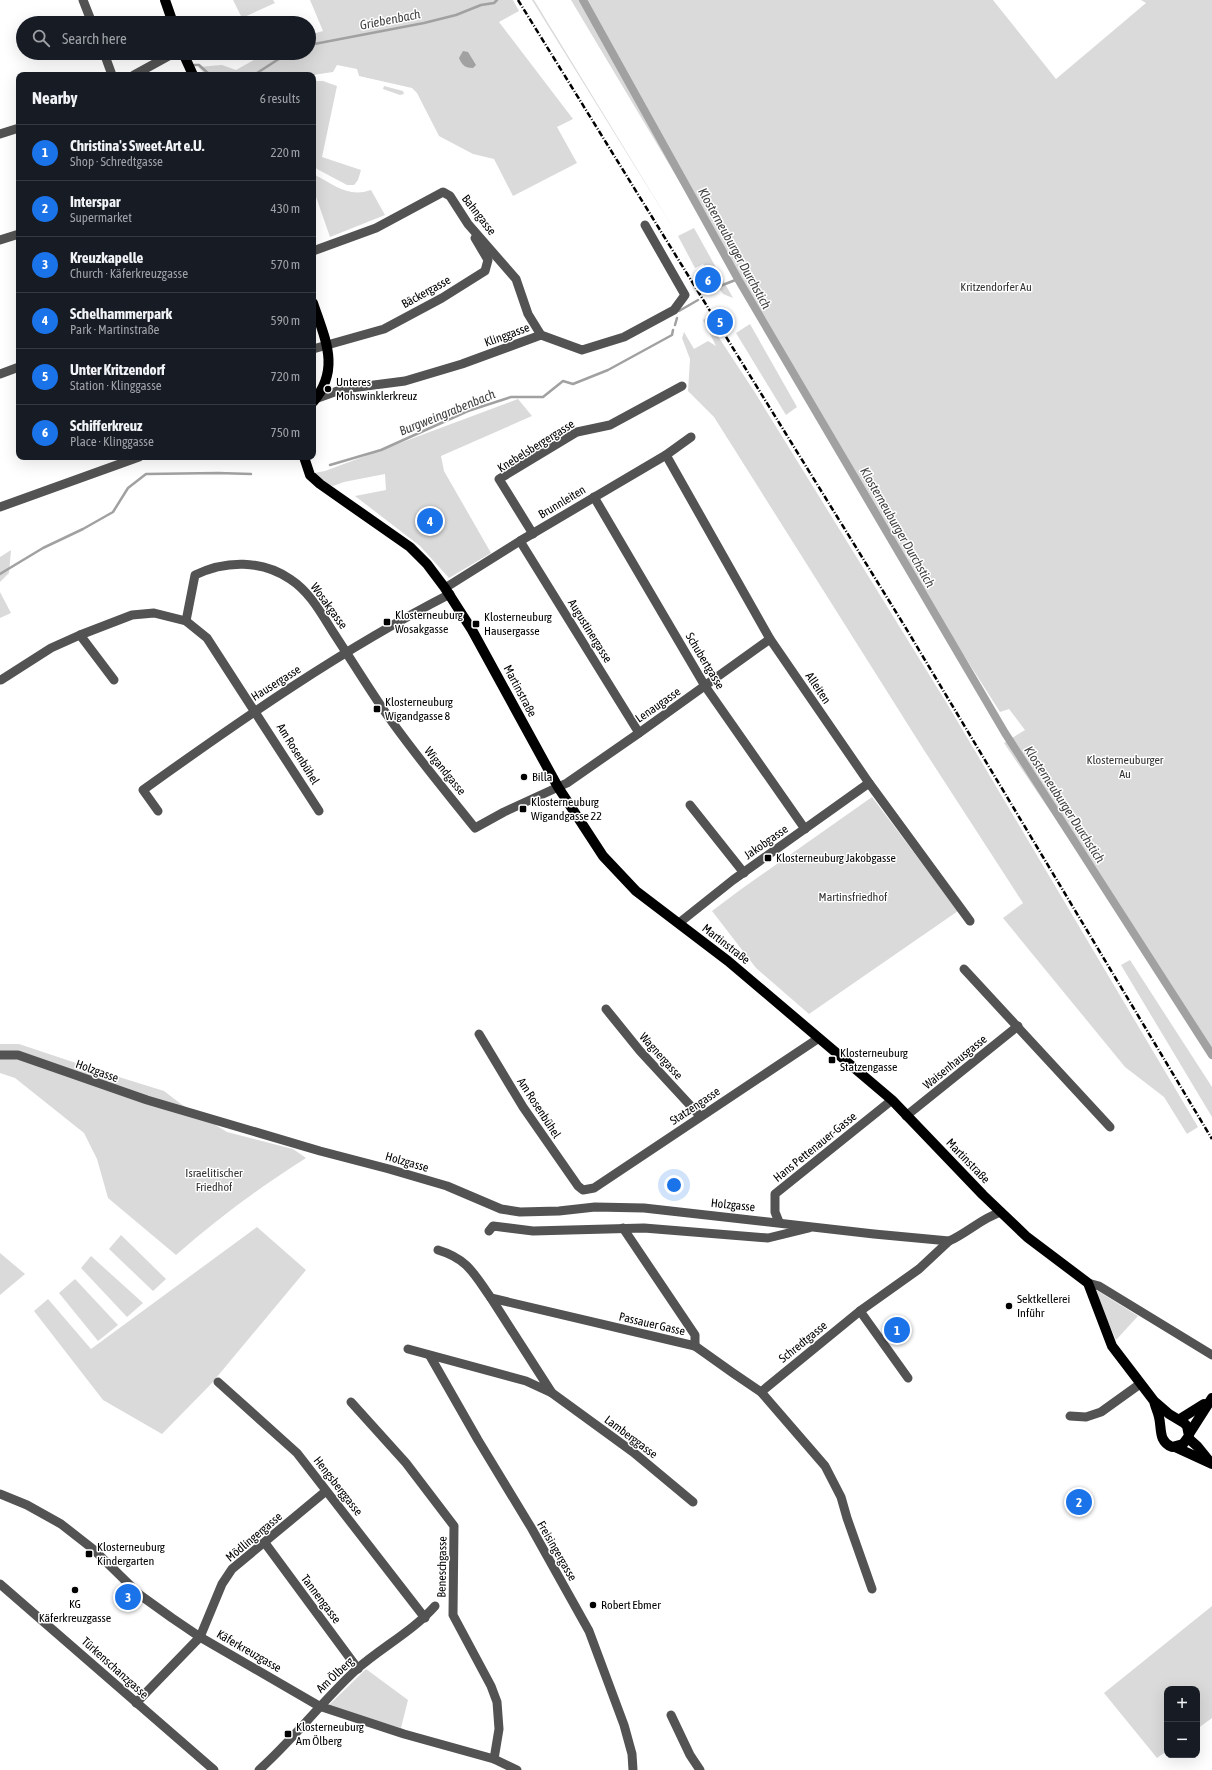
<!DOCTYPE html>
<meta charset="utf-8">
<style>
:root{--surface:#171b24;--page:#242831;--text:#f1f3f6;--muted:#9ea1a6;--line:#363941;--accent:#1a73e8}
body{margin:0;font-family:"Asap Condensed",sans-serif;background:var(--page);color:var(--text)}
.controls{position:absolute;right:12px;bottom:12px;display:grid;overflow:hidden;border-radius:8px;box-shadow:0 4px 16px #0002}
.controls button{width:36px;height:36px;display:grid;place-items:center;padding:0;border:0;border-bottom:1px solid var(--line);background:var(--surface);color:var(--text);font:20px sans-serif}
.you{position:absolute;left:674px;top:1185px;width:14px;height:14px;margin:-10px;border:3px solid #fff;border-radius:50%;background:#1a73e8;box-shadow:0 0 0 6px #1a73e833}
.badge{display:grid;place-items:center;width:26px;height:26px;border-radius:50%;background:var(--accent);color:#fff;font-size:13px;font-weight:700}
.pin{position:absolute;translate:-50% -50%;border:2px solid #fff;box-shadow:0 1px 4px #0006}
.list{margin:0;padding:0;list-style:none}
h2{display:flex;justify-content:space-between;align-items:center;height:52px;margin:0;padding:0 16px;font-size:17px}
h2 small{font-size:13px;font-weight:400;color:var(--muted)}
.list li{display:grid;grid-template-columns:26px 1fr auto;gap:12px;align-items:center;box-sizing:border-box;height:56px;padding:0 16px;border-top:1px solid var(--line)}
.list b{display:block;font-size:15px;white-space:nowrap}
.list p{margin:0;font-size:13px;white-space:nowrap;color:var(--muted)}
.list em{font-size:13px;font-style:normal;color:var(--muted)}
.icon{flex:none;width:22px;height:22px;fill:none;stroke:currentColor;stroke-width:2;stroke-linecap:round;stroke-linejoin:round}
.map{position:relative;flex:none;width:1212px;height:1770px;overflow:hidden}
.search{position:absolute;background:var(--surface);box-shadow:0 4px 16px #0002;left:16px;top:16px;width:300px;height:44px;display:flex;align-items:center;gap:10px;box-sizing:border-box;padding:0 14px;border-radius:22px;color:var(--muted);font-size:15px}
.panel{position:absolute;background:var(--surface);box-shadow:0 4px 16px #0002;left:16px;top:72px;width:300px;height:388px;border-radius:8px}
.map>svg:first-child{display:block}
.green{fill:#dadada}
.water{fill:#a1a1a1}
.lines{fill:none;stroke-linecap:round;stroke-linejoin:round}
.stream{stroke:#a1a1a1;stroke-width:2.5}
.canal{stroke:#a1a1a1;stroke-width:8}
.minor{stroke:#535353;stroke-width:9}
.major{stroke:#000;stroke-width:10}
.rail{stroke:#000;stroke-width:2.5;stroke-dasharray:6 2 1 2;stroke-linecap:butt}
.poi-dot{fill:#000;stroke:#fff;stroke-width:1.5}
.labels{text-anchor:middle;stroke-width:3;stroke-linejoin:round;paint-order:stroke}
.street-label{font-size:12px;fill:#000;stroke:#fff}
.park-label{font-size:12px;fill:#313131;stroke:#fff}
.poi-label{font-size:12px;fill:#000;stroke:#fff;text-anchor:start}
.water-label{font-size:13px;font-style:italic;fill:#424242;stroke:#fff}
</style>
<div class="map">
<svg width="1212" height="1770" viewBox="0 0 1212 1770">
<rect width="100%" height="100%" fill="#fff"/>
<!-- green -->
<g class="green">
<polygon points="233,0 273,0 275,3 242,18"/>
<polygon points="310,0 513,0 519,11 499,22 573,119 557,127 577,163 513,196 494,159 473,154 439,136 417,93 412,88 359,76 357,69 337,65 333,72 313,75 206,75 198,67 222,65 236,70 266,53 309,53 309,35 323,31"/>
<polygon points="532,0 534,0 678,236 694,228 733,298 723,294 703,264 695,268 678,236"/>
<polygon points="571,0 993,0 1056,79 1146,3 1141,0 1212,0 1212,1050 1004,743 1025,730 1009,709 1000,712 937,613"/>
<polygon points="313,81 323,81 337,86 322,157 361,170 358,180 354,185 347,185 317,169 313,165"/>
<polygon points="384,86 403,91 404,94 400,95 383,89"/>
<path d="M 315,175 C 335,185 348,198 371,190 L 385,215 L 330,237 L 313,188 L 313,176 Z"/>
<polygon points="706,318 754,391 946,702 1198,1127 1187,1134 1164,1097 1125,1067 1003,918 1023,903 922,747 714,417 688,391 690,359 682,338 684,332 694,349 708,341 716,346 703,320"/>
<polygon points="750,324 797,407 786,415 736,333"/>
<polygon points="518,399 532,416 441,456 444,471 491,553 449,578 420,546 355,496 386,490 385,474 344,482 333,486 323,483 314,473 325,471"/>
<polygon points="11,550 9,573 0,582 0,557"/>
<polygon points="0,592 11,613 0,618"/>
<polygon points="872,797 958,911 809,1014 756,968 712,911 740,890"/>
<polygon points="1130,960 1212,1087 1212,1117 1121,965"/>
<path d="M 0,1044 L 19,1044 L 106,1073 L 164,1091 L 181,1104 L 227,1132 L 293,1149 L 306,1158 C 260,1187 217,1219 176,1255 L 108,1198 L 97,1159 L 84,1133 L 15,1078 L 0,1073 Z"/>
<polygon points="257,1227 306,1270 211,1384 162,1434 103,1400 34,1311 48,1299 91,1349"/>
<polygon points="121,1235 166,1279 153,1291 109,1249"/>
<polygon points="0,1253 25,1274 0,1295"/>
<polygon points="91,1256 143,1303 127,1317 81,1268"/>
<polygon points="75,1279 118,1325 98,1341 59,1293"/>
<polygon points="1093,1288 1138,1316 1116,1340"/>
<polygon points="1212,1606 1212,1718 1197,1729 1197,1689 1167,1689 1167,1751 1157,1758 1104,1693"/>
<polygon points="366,1669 408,1700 401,1728 328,1706"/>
</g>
<!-- water -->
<path class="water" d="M 463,51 L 468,52 L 476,65 L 473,68 C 465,68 462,65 459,58 Z"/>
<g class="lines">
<!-- stream -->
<g class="stream">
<polyline points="309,45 424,23 456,15 481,5 494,3 497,0"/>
<polyline points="194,65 199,65 210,75"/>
<polyline points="254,75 288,53"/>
<polyline points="715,288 738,279"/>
<polyline points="679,311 698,300"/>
<polyline points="675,325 677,318"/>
<polyline points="330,465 381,450 468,411 511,397 543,397 563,381 573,384 608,370 672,335 673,330"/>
<polyline points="0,574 43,548 83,529 113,512 128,488 146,474 218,473 251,474"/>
</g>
<!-- canal -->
<polyline class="canal" points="583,0 738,279 1005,733 1212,1055"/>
<!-- minor -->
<g class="minor">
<polyline points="83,0 92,23"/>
<polyline points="104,53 112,75"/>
<polyline points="134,75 174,53"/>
<polyline points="0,134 19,128"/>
<polyline points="0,240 19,234"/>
<polyline points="313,251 376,228 443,192 450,196 468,224 516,279 528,314 541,335"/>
<polyline points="313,349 384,329 442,298 485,271 488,260 475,238"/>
<polyline points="0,374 19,367"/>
<polyline points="315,399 343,389 405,381 462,364 541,335 582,350 624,337 674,310 685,295 645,225"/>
<polyline points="666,455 770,639 869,783 970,921"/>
<polyline points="594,497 705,686 805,829"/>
<polyline points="0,507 139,457"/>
<polyline points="533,534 499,479 577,432 610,425 682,386"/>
<polyline points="520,541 639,733"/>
<polyline points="445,588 520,541 666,455 691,437"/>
<path d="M 186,621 L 195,575 C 226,560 262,560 290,579 C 310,592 321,613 333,632 C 350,658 366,684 383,709 C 411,750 444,789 475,828 L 504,812 L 567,783 L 639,733 L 770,639"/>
<polyline points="80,635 114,680"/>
<polyline points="1,680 51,648 80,635 132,615 154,613 186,621 207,638 319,811"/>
<polyline points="690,805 744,873"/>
<path d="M 158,811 L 143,790 C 242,719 341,650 450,594"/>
<polyline points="679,923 733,880 869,783"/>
<polyline points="964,969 1110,1127"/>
<polyline points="606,1009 640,1051 700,1116"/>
<polyline points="479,1034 523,1107 578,1186 583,1190 594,1188 819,1038"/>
<path d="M 0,1055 L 18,1055 L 147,1100 L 320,1151 L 389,1169 L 447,1186 L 501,1209 L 520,1212 L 559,1211 L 595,1207 L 644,1208 L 874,1234 L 949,1241 C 967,1233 982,1218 1001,1212"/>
<polyline points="906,1116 1018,1026"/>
<polyline points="779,1222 775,1212 775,1194 892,1100"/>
<polyline points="489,1231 493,1226 533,1231 644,1228 768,1238 809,1228"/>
<path d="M 438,1250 C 468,1259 474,1274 491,1298 L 695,1346 L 695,1335 L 623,1228"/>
<polyline points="1088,1283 1099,1286 1212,1355"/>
<polyline points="860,1311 908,1378"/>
<polyline points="695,1346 733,1373 761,1392 825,1466 841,1497 847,1518 872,1589"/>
<polyline points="408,1349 526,1381 552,1393 491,1298"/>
<polyline points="430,1356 478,1440 532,1529 589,1631 624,1725 632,1754 633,1770"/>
<polyline points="218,1382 297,1453 425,1618"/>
<polyline points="761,1392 860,1311 919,1269 949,1241"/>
<polyline points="552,1393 633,1452 693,1502"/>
<polyline points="351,1402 406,1463 454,1526 453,1615 491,1686 497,1702 499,1729 494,1759"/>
<polyline points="1070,1416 1086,1417 1101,1412 1140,1384"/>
<polyline points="0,1494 27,1505 61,1524 93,1549 140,1595 172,1618 200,1637 319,1706 404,1734 494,1759 517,1770"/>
<polyline points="265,1543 358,1669"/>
<polyline points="0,1584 214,1770"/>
<polyline points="136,1703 200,1637 222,1584 232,1569 326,1491"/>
<polyline points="671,1715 690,1755 700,1770"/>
<path d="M 259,1770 C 294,1739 322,1701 357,1669 C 382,1647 413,1631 435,1606"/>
</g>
<!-- major -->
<g class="major">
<polyline points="165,0 173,23"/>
<polyline points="183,53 193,75"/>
<path d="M 313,303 C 325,339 341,369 313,402"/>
<path d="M 304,457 L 310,475 L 320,484 L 410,547 L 427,564 L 445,588 L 472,630 L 558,787 L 603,856 L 636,891 L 728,961 L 892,1100 L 983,1195 L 1027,1237 L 1088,1283 L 1112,1346 L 1154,1401 L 1169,1414 L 1184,1423 L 1187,1426 L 1189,1436 L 1183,1444 L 1172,1447 C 1158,1441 1162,1429 1159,1417 C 1158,1412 1155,1406 1154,1401"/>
<polyline points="1180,1419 1204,1404"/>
<polyline points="1189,1434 1212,1398"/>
<polyline points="1188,1438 1197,1446 1210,1462"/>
<polyline points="1175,1447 1212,1464"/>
</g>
<!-- rail -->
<polyline class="rail" points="518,0 904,625 1212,1139"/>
</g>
<!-- markers -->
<g class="poi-dot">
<circle cx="328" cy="389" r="4"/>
<rect x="383" y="618" width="8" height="8" rx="2"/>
<rect x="472" y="620" width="8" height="8" rx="2"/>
<rect x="373" y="705" width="8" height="8" rx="2"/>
<circle cx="524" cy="777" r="4"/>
<rect x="519" y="805" width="8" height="8" rx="2"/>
<rect x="764" y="854" width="8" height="8" rx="2"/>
<rect x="828" y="1056" width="8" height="8" rx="2"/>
<circle cx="1009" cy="1306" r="4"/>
<rect x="85" y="1550" width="8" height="8" rx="2"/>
<circle cx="75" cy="1590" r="4"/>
<circle cx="593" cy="1605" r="4"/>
<rect x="284" y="1730" width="8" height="8" rx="2"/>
</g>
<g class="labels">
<!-- street labels -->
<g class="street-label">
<text transform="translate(479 215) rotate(52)" y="4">Bahngasse</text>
<text transform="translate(426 292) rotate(-29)" y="4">Bäckergasse</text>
<text transform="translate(507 335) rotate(-20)" y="4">Klinggasse</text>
<text transform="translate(536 446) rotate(-32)" y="4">Knebelsbergergasse</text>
<text transform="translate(562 502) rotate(-31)" y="4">Brunnleiten</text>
<text transform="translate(329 606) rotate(54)" y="4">Wosakgasse</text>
<text transform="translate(590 631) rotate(58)" y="4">Augustinergasse</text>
<text transform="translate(705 661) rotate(59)" y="4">Schubertgasse</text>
<text transform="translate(276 683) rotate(-32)" y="4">Hausergasse</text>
<text transform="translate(818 688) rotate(56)" y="4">Alleiten</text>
<text transform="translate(520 691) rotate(62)" y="4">Martinstraße</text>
<text transform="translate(658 705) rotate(-35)" y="4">Lenaugasse</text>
<text transform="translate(298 754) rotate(58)" y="4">Am Rosenbühel</text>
<text transform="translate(445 771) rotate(51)" y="4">Wigandgasse</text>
<text transform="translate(766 842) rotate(-35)" y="4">Jakobgasse</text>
<text transform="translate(726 944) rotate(38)" y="4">Martinstraße</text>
<text transform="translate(661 1056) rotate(48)" y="4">Wagnergasse</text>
<text transform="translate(955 1062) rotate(-39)" y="4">Waisenhausgasse</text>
<text transform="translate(97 1071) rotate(20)" y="4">Holzgasse</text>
<text transform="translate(695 1106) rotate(-34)" y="4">Statzengasse</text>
<text transform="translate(539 1108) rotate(57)" y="4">Am Rosenbühel</text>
<text transform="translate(815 1147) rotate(-39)" y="4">Hans Pettenauer-Gasse</text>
<text transform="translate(968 1161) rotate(46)" y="4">Martinstraße</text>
<text transform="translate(407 1162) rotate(16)" y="4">Holzgasse</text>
<text transform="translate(733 1205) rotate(6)" y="4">Holzgasse</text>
<text transform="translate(652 1324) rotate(13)" y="4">Passauer Gasse</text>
<text transform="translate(803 1342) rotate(-39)" y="4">Schredtgasse</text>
<text transform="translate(631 1437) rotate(37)" y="4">Lamberggasse</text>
<text transform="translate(338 1486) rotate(52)" y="4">Hengsberggasse</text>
<text transform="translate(254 1537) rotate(-40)" y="4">Mödlingergasse</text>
<text transform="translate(557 1551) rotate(60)" y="4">Freisingergasse</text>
<text transform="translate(442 1567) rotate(-89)" y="4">Beneschgasse</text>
<text transform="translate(321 1599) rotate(53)" y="4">Tannengasse</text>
<text transform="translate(249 1651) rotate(30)" y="4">Käferkreuzgasse</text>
<text transform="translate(115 1668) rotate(42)" y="4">Türkenschanzgasse</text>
<text transform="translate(335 1675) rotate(-43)" y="4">Am Ölberg</text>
</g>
<!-- park labels -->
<g class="park-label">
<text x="996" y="291">Kritzendorfer Au</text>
<text x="1125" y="764">Klosterneuburger<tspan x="1125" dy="14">Au</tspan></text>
<text x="853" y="901">Martinsfriedhof</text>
<text x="214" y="1177">Israelitischer<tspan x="214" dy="14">Friedhof</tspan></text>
</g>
<!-- poi labels -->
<g class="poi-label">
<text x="336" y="386">Unteres<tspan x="336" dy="14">Mohswinklerkreuz</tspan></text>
<text x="395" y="619">Klosterneuburg<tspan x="395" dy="14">Wosakgasse</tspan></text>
<text x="484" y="621">Klosterneuburg<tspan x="484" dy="14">Hausergasse</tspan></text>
<text x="385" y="706">Klosterneuburg<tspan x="385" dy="14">Wigandgasse 8</tspan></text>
<text x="532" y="781">Billa</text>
<text x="531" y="806">Klosterneuburg<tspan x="531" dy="14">Wigandgasse 22</tspan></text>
<text x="776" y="862">Klosterneuburg Jakobgasse</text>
<text x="840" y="1057">Klosterneuburg<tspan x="840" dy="14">Statzengasse</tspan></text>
<text x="1017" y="1303">Sektkellerei<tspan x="1017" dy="14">Inführ</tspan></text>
<text x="97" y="1551">Klosterneuburg<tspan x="97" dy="14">Kindergarten</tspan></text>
<text x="75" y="1608" text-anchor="middle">KG<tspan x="75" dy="14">Käferkreuzgasse</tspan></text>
<text x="601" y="1609">Robert Ebmer</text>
<text x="296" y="1731">Klosterneuburg<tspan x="296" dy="14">Am Ölberg</tspan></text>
</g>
<!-- water labels -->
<g class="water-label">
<text transform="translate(390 19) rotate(-11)" y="5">Griebenbach</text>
<text transform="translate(735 248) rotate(61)" y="5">Klosterneuburger Durchstich</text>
<text transform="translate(447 412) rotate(-22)" y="5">Burgweingrabenbach</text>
<text transform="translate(898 527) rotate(60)" y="5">Klosterneuburger Durchstich</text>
<text transform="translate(1065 804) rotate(57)" y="5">Klosterneuburger Durchstich</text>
</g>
</g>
</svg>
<div class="controls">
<button>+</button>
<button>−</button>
</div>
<div class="you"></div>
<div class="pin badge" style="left:897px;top:1330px">1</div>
<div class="pin badge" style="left:1079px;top:1502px">2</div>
<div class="pin badge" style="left:128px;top:1597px">3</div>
<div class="pin badge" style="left:430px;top:521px">4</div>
<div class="pin badge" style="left:720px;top:322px">5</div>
<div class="pin badge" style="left:708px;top:280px">6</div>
<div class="search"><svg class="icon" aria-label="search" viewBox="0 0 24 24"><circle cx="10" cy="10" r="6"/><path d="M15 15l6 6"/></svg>Search here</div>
<section class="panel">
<h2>Nearby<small>6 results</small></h2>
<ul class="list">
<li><span class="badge">1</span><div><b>Christina's Sweet-Art e.U.</b><p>Shop · Schredtgasse</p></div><em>220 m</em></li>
<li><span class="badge">2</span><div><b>Interspar</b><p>Supermarket</p></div><em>430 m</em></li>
<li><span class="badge">3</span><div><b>Kreuzkapelle</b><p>Church · Käferkreuzgasse</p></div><em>570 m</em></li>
<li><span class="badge">4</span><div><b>Schelhammerpark</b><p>Park · Martinstraße</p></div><em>590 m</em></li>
<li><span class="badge">5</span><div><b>Unter Kritzendorf</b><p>Station · Klinggasse</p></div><em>720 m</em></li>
<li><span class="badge">6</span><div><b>Schifferkreuz</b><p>Place · Klinggasse</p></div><em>750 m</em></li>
</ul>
</section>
</div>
